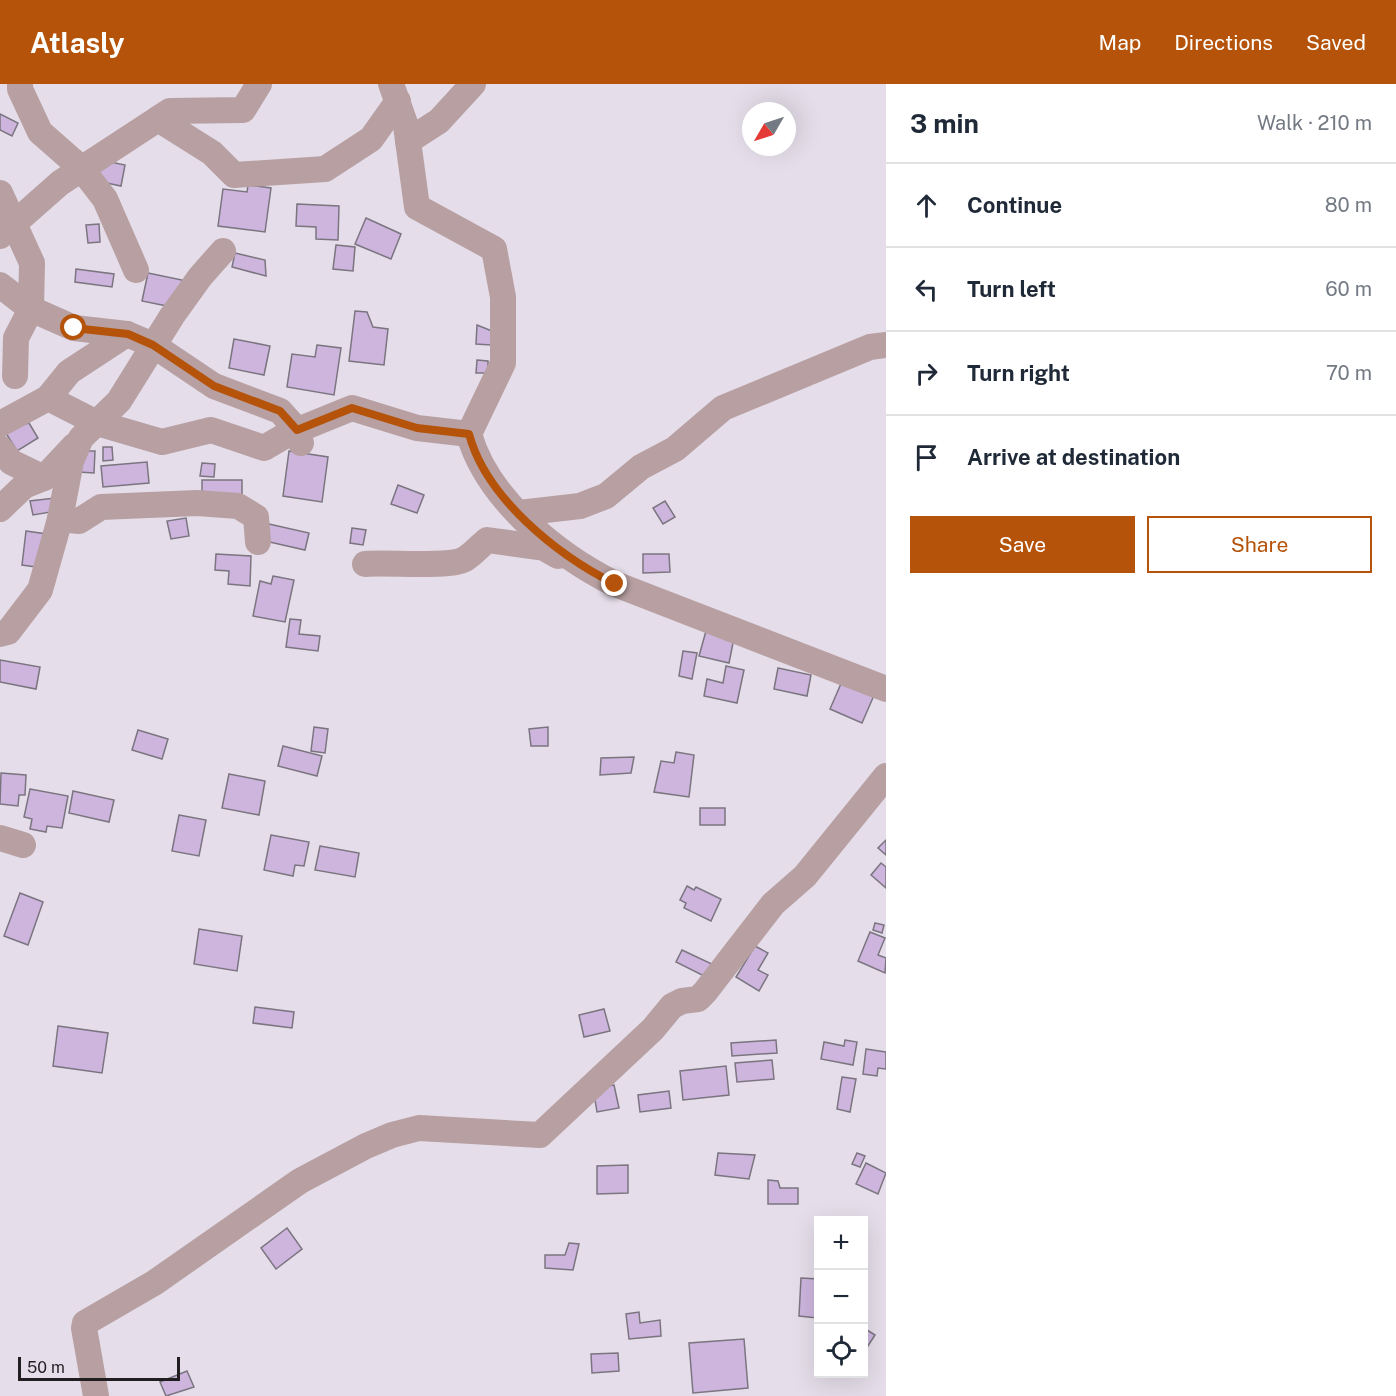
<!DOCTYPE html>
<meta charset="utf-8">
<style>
:root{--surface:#fff;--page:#f2f2f3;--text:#1f2937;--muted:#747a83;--line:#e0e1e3;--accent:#b45309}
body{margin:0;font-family:"Public Sans",sans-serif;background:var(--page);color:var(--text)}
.controls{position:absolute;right:18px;bottom:18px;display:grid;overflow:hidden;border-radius:0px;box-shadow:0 6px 24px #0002}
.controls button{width:54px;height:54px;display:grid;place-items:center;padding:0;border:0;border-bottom:2px solid var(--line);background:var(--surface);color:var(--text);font:30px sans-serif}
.compass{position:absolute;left:742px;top:18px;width:54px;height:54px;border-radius:50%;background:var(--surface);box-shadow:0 6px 24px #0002;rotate:231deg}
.scale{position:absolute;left:18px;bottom:15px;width:162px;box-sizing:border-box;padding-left:6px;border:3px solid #211e22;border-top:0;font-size:16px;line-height:21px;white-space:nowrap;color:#211e22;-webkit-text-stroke:4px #e5deea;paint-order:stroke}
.stop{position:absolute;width:18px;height:18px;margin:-14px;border:4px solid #b45309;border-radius:50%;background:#fff}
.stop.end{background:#b45309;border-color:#fff;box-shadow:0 2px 6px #0008}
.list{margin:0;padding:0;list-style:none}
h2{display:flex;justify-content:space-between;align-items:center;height:78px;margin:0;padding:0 24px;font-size:26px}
h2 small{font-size:20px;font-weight:400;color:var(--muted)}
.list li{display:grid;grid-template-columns:39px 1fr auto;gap:18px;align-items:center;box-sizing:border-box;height:84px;padding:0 24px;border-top:2px solid var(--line)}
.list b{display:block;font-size:22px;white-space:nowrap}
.list em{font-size:20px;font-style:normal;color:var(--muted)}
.actions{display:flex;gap:12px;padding:18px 24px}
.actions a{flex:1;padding:14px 0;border:2px solid var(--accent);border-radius:0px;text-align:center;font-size:21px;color:var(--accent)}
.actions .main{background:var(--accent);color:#fff}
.icon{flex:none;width:33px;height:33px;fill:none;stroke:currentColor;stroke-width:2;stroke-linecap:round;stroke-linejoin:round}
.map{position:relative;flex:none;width:886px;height:1312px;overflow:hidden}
header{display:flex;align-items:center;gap:36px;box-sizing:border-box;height:84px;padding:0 30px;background:var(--accent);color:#fff}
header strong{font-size:28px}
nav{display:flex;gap:33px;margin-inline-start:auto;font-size:21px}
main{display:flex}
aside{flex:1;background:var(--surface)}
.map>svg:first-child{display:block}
.building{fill:#cdb5de;stroke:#7b7580;stroke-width:1.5}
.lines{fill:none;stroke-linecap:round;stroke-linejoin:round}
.street{stroke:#b8a0a2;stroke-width:26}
.route{stroke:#b45309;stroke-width:8}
</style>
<header>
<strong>Atlasly</strong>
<nav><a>Map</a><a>Directions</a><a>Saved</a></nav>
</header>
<main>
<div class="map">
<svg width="886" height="1312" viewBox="0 0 886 1312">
<rect width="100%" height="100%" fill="#e5deea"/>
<!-- building -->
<g class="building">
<polygon points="0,30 18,39 12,52 0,46"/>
<polygon points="101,76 125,81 121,102 97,97"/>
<polygon points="248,101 271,104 265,148 218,142 223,105 247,108"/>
<polygon points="297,120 339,122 338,156 316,155 316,143 296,142"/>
<polygon points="366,134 401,150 391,175 355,160"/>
<polygon points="99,140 100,158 88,159 86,141"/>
<polygon points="336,161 355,163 353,187 333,185"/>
<polygon points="235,169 265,176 266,192 232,183"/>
<polygon points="76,185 114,190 112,203 75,198"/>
<polygon points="148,189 182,196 177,224 142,217"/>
<polygon points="355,227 367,228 373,243 388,245 384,281 349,277"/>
<polygon points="477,241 492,247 491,261 476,260"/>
<polygon points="234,255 270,262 264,291 229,284"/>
<polygon points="317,261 341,264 334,311 287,303 292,270 315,273"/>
<polygon points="477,276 488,277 488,289 476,289"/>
<polygon points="29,339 38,354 17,367 4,346"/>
<polygon points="103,363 112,363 113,376 103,377"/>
<polygon points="81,367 95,367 94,389 79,388"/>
<polygon points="289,367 328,373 322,418 283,412"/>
<polygon points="147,378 149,399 103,403 101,382"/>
<polygon points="202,379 215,380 214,393 200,392"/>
<rect x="202" y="396" width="40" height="16"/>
<polygon points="398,401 424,411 417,429 391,420"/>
<polygon points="55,414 57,427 33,431 30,417"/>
<polygon points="665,417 675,433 663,440 653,424"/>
<polygon points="186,434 189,452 171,455 167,437"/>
<polygon points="269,440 309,449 305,466 265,457"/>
<polygon points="352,444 366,446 363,461 350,459"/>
<polygon points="26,447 47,450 43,484 22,481"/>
<polygon points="216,470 251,472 250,502 228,500 229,487 215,486"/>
<polygon points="643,470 669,470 670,488 643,489"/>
<polygon points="273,492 294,496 285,538 253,532 260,497 271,500"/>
<polygon points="290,535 301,536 299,550 320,552 318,567 286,563"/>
<polygon points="706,547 734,554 729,579 699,572"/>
<polygon points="683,567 697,569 692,595 679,592"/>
<polygon points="0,576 40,583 36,605 0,598"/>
<polygon points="726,582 744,586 737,619 704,612 707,595 723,599"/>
<polygon points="778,584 811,591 807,612 774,605"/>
<polygon points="843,595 875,609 862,639 830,625"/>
<polygon points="314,643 328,645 325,669 311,667"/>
<polygon points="548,643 548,662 531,662 529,645"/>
<polygon points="138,646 168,655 162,675 132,666"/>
<polygon points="283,662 322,672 317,692 278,682"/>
<polygon points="676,668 694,671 689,713 654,708 661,677 674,679"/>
<polygon points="634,673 631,689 600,691 601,674"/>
<polygon points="1,689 26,691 25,711 19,711 18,722 0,720"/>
<polygon points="229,690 265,697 259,731 222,724"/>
<polygon points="30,705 68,712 62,744 47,742 46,748 30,745 32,735 24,733"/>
<polygon points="73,707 114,716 109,738 69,729"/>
<rect x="700" y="724" width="25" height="17"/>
<polygon points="179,731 206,736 199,772 172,767"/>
<polygon points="271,751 309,758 304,782 295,781 293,792 264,786"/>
<polygon points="886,756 886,771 878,764"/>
<polygon points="320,762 359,769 355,793 315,786"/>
<polygon points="881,779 886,783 886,804 871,791"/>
<polygon points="687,802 694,806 696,803 721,815 711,837 684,824 686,819 680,816"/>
<polygon points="20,809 43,818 28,861 4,852"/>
<polygon points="875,839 884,841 882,849 873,846"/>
<polygon points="199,845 242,852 237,887 194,880"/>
<polygon points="870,848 885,854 878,871 886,874 885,889 858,877"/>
<polygon points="755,862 768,869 758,886 768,891 759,907 736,893"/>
<polygon points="682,866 714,881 708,894 676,878"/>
<polygon points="255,923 294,928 292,944 253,939"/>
<polygon points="604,925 610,947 584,953 579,931"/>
<polygon points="58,942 108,949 102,989 53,982"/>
<polygon points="776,956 777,969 732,972 731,959"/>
<polygon points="845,956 857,958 853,981 821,975 824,958 844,962"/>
<polygon points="866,965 886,968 886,985 878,984 877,992 863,990"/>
<polygon points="772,976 774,995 737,998 735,979"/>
<polygon points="726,982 729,1011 683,1016 680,987"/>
<polygon points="842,993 856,995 850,1028 837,1025"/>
<polygon points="614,1001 619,1024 597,1028 593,1004"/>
<polygon points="669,1007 671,1024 640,1028 638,1011"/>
<polygon points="718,1069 755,1071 749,1095 715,1091"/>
<polygon points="857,1069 865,1072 860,1083 852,1080"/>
<polygon points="866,1079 886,1089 878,1110 856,1100"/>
<polygon points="628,1081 628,1109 597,1110 597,1082"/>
<polygon points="768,1096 778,1097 780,1104 798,1104 798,1120 768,1120"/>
<polygon points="287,1144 302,1165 276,1185 261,1164"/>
<polygon points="569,1159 579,1160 573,1186 545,1184 545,1171 565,1171"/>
<polygon points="801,1194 818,1195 817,1234 799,1232"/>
<polygon points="639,1228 640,1239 660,1236 661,1252 629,1255 626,1230"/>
<polygon points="864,1244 875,1251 866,1265 864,1263"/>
<polygon points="744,1255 748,1304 693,1309 689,1259"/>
<polygon points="618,1269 619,1287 592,1289 591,1270"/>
<polygon points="187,1287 194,1303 166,1312 160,1298"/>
</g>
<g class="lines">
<!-- street -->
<g class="street">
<polyline points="20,0 20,5 40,48 81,84 105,115 136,186"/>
<polyline points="158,35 212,69 234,91 325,85 371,55 398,17"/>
<polyline points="408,57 439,37 473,0"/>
<polyline points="0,109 32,179 31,225 16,254 15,292"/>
<polyline points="0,152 60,99 170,27 243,26 259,0"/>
<polyline points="0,201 31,225 74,244 127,250 153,261 214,302 280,327 297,346 301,359"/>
<polyline points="48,314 69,288 127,250"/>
<polyline points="0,340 48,314 97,339 162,358 211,346 264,364 288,350 352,324 417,344 469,350 503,279 503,213 494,165 417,123 406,42 391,0"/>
<path d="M 469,350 C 487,415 557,471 615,500 L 886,605"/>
<polyline points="0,364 11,378 44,394"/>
<polyline points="0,425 24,402 44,394 74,362"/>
<polyline points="519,429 580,422 606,412 641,383 675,365 723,324 870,263 886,261"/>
<polyline points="60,435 79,437 101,423 197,419 238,422 256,433 258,458"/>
<path d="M 365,480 C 387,478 450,484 465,475 C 473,470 480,462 487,456 L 544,464 L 558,472"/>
<polyline points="0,550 8,548 40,506 60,435 71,377 81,354 119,317 172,232 200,193 223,167"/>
<polyline points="0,754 23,761"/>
<polyline points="96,1312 84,1244 85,1239 154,1199 300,1097 366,1062 392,1051 419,1044 540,1051 653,945 672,922 682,917 698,915 705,908 773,820 805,792 886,692"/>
</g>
</g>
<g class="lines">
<!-- route -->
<path class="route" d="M 74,244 L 128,250 L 153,261 L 214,302 L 280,327 L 297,346 L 352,324 L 417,344 L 469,350 C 486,414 557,471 615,500"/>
</g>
</svg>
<div class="controls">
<button>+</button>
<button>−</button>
<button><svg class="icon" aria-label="locate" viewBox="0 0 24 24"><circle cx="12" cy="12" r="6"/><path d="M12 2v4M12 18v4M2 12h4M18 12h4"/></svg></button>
</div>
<svg class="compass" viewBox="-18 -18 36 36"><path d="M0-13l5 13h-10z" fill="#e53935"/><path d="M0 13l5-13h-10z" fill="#747a83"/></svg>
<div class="scale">50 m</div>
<div class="stop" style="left:74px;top:244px"></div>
<div class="stop end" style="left:615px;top:500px"></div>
</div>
<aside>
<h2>3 min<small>Walk · 210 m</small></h2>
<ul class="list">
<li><svg class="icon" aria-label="ahead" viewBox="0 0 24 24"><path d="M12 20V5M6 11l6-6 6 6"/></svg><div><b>Continue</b></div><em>80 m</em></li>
<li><svg class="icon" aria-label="left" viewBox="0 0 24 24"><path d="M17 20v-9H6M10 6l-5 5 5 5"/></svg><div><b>Turn left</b></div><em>60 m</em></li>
<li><svg class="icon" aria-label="right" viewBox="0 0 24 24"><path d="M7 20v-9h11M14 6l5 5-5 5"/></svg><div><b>Turn right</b></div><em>70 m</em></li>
<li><svg class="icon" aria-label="arrive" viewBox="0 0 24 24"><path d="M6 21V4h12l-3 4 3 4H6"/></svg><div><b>Arrive at destination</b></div></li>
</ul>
<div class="actions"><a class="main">Save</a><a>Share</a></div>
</aside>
</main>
